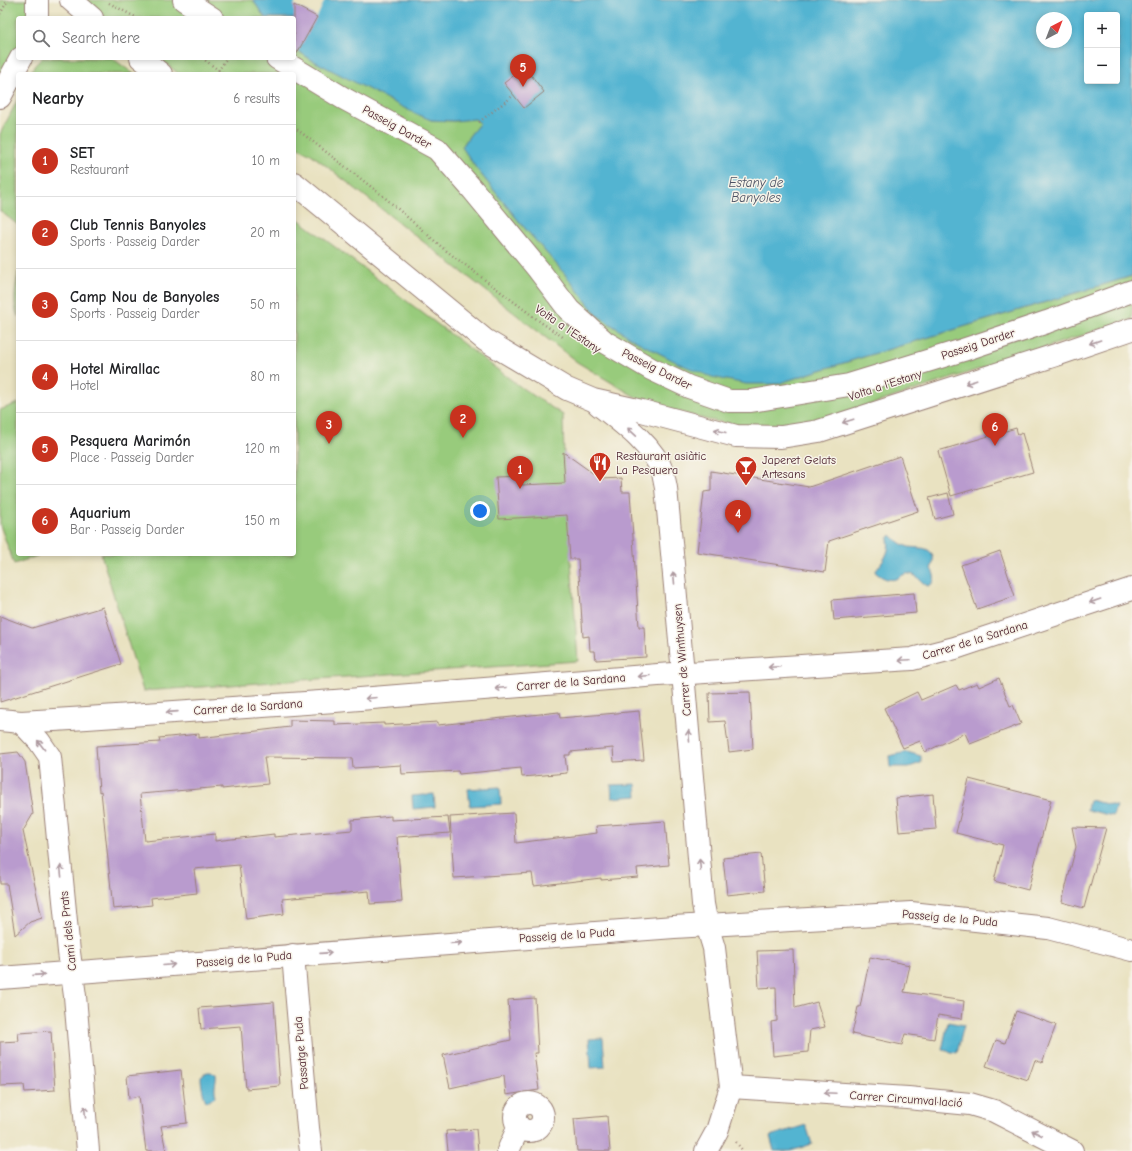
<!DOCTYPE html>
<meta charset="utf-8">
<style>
:root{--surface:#fff;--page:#f2f2f2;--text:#202124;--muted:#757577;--line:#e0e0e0;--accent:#c8321e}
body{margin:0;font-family:"Comic Neue",sans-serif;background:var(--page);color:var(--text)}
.controls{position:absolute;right:12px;top:12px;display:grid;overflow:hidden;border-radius:4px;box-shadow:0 2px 6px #0003}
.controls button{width:36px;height:36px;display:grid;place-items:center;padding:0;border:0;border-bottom:1px solid var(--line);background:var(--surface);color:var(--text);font:20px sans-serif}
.compass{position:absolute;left:1036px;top:12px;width:36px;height:36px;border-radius:50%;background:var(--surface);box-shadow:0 2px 6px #0003;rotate:42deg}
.you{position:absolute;left:480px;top:511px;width:14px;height:14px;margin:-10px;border:3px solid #fff;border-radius:50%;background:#1a73e8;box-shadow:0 0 0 6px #1a73e833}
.badge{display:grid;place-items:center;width:26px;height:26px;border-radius:50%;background:var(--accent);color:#fff;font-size:13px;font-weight:700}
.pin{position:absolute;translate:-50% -33px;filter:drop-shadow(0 1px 2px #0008)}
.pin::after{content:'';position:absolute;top:21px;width:14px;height:12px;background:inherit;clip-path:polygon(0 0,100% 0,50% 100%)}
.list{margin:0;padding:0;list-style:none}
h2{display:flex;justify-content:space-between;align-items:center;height:52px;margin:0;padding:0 16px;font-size:17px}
h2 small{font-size:13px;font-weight:400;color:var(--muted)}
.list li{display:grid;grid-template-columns:26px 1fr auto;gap:12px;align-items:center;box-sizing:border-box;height:72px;padding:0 16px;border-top:1px solid var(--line)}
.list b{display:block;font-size:15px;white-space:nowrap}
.list p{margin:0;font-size:13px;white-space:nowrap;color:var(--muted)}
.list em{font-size:13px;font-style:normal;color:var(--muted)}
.icon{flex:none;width:22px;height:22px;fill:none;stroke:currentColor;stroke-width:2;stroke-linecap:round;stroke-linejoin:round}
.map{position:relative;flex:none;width:1132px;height:1151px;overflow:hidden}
.search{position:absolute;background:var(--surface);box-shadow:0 2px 6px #0003;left:16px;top:16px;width:280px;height:44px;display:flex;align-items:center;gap:10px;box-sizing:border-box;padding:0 14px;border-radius:4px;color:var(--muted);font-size:15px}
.panel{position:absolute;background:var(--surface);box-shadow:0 2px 6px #0003;left:16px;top:72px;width:280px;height:484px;border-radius:4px}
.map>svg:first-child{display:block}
.green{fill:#98cb7b;stroke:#717553}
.water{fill:#52b4d1;stroke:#4e6a7e;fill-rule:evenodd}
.pier{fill:#e9e2c1}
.building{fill:#b99bce}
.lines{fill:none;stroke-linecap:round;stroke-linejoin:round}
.street-casing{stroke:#9a8076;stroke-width:24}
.secondary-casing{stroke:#9a8076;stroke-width:24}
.path{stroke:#9a8076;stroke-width:2.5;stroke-dasharray:1 3;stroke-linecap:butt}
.street{stroke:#fff;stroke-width:22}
.secondary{stroke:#fff;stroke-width:22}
.oneway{stroke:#ae9aa0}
.labels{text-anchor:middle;stroke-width:3;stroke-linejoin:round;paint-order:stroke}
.street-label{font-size:12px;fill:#4a1f2b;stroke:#f7f3e8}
.poi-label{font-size:12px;fill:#4a1f2b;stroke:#f7f3e8;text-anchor:start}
.water-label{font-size:13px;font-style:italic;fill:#4d5365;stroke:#f7f3e8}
</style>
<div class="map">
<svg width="1132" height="1151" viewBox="0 0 1132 1151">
<rect width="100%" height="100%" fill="#f7f3e8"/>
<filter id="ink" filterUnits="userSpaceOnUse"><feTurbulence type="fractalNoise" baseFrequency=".025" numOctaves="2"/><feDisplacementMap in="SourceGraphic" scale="8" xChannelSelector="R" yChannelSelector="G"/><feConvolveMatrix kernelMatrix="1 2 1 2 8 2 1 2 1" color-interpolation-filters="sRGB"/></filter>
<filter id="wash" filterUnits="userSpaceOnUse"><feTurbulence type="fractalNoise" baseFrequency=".012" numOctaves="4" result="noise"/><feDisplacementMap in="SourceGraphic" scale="16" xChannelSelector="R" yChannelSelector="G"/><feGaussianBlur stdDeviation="0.9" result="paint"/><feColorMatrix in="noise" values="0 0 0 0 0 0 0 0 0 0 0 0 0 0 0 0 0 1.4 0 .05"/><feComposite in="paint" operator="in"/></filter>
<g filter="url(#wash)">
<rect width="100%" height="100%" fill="#e9e2c1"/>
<!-- green -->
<g class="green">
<polygon points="0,0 44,0 33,18 18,18 18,47 0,81"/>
<polygon points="85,0 253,0 265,18 107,18"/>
<polygon points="294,48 310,59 431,120 454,121 475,118 480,123 470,135 462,147 476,168 522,225 564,273 597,315 634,340 663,355 777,384 817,371 1132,276 1132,319 821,421 760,428 708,420 644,402 577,362 311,154 294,146 294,74 179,74 159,58 294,58"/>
<polygon points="42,58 112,58 134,74 30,74 35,65"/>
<polygon points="18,99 18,225 0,211 0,134"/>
<polygon points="294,216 522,388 563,415 564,460 578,661 143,691 101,554 294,554"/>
<path d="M 18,272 L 18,317 C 12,303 16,287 18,272 Z"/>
<polygon points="18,403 18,554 42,554 14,564 0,525 0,410"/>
</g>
<!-- water -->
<g class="water">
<path d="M 253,0 L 1132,0 L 1132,276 L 817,371 L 777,384 L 746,384 L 712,377 L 680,364 L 634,340 L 597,315 L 564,273 L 522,225 L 476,168 L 462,147 L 470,135 L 480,123 L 475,119 L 454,121 L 431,120 L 412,112 L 310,59 L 294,48 L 294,18 L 265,18 ZM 1087,15 L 1117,15 L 1117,81 L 1087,81 ZM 1042,18 L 1066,18 L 1066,42 L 1042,42 Z"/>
<path d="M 891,535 C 895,539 900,544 906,546 C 910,548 915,547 919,548 C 933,548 936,558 931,569 C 936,576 936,583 928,586 C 921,583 918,575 910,574 C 905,573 903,575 898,578 C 890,582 882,578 875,572 C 882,562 891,553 888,539 Z"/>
<polygon points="907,752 921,756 921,763 909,767 890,767 889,756"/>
<polygon points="636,784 637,796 612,798 611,785"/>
<polygon points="500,787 501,804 470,806 468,789"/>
<polygon points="434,794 435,807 413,809 412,796"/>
<polygon points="1089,800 1116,806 1113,816 1087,810"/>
<polygon points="948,1022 964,1025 957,1053 942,1050"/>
<polygon points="603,1038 605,1067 591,1068 589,1039"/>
<path d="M 207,1072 L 211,1072 L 216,1075 C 217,1083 213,1086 216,1096 L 209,1101 L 206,1101 C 203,1096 201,1083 201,1077 Z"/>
<polygon points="806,1125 812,1144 791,1151 774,1151 770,1136"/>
</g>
<!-- pier -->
<polygon class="pier" points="297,0 325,0 317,17 294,5"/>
<g id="blocks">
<!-- building -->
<g class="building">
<polygon points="294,5 317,17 296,55 294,54"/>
<polygon points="525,67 544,92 524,108 504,83"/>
<polygon points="1016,428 1018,435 1022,433 1033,472 951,496 938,451"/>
<polygon points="563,452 601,479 621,478 622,492 630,492 639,627 644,627 646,657 596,660 595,651 590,651 589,636 583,637 578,559 570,559 567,515 499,519 496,477 521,476 522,485 565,483"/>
<polygon points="900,456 918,511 829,541 825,572 697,552 704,492 711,491 711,471 809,487"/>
<polygon points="948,493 953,514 935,519 929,498"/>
<polygon points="1000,551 1015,596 977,609 961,565"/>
<polygon points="914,593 916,613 834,620 832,600"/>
<polygon points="103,607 121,664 0,702 0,616 32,628"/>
<polygon points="999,678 1010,706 1013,705 1021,724 970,744 965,733 925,752 920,741 903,748 884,708 917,692 921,700 956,685 959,690 977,683 979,687"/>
<polygon points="750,692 753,749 729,752 725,721 710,722 709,693"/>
<polygon points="639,711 644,760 614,762 613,748 570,752 570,755 565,755 567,773 522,777 521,768 459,774 458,771 402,774 401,765 353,768 352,758 264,757 268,784 222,789 222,787 140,794 145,841 215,834 215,841 274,834 274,837 352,830 352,820 391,816 391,820 448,817 450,833 397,837 402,902 370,904 369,891 282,899 284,914 246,919 239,865 194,869 197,893 151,898 152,905 113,909 101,791 99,792 96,746 160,742 159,738 199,734 199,738 290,727 290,720 335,721 335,725 384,723 384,725 438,722 438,725 559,712 560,718"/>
<polygon points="18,752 25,762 33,814 23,831 42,918 30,922 15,935 7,884 0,884 0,754"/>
<polygon points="969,779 1051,800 1028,890 994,881 1003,845 956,833"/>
<polygon points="933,794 936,829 899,832 896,798"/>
<polygon points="514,813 516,843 597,833 596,826 665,821 669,865 637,868 638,877 601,880 601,878 534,886 532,873 454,878 450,817"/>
<polygon points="1072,827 1106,828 1084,908 1062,902 1076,847"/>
<polygon points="761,854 765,891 727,895 723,858"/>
<polygon points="793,950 795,1008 817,1002 825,1027 810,1030 808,1052 773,1056 771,1022 777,1021 776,987 759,988 757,951"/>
<polygon points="870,957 910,965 904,992 964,1001 962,1019 938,1015 934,1039 905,1034 902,1045 852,1034 858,1007 860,1007"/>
<polygon points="535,998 538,1053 534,1053 539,1090 506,1095 504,1076 450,1088 443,1055 511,1040 508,1000"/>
<polygon points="274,1002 280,1086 246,1089 241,1026 201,1029 199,1008"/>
<polygon points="1016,1011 1056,1025 1042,1063 1035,1060 1028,1080 986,1066 996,1040 1005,1043"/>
<polygon points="51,1031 55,1090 25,1092 24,1085 0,1086 0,1042 19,1041 18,1033"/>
<polygon points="181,1070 187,1123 161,1126 166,1151 146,1151 139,1096 129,1098 127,1076"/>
<polygon points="607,1116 610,1151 577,1151 574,1119"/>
<polygon points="476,1129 478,1151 448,1151 446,1131"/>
</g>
</g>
</g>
<g filter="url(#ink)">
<use href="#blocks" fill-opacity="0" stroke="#9a8076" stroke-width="1"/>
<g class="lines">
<!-- street casing -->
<g class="street-casing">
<g id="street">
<polyline points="37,0 37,18"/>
<polyline points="71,0 92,18"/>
<polyline points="184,0 212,18"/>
<polyline points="141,58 161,74"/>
<polyline points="277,58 343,98 437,149 473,190 538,269 569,310 605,342 651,369 689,387 729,401 751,401 849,385 963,350 1047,322 1132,291"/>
<polyline points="0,97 21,58"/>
<polyline points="294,183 485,340 567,389 593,400 642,411 736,436 781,437 819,431 1059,354 1132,329"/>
<path d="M 598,404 C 621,422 653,445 663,473 C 664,478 665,483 666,488 L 683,673 L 703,904 L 707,925 L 714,948 L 731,1087 L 717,1131 L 706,1151"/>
<polyline points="21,722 39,741 50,757 69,952 75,996 88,1151"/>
<polyline points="293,955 308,1128 311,1151"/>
<polyline points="731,1087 908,1098 970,1104 994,1111 1072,1151"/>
<circle cx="529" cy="1117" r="14"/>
<polyline points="508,1151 519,1126"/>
</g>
</g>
<!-- secondary casing -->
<g class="secondary-casing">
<g id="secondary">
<polyline points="0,720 21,722 87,718 335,701 658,675 912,659 955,648 1132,589"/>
<polyline points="0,978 674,927 911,913 1048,928 1132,950"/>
</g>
</g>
<!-- path -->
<g class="path">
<polyline points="109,3 137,18"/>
<polyline points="0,14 8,0"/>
<polyline points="294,34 295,33"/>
<polyline points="202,58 224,74"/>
<polyline points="216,74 227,58"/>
<polyline points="479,122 514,95"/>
<polyline points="294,127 383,196 444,249 542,323 563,337"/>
<polyline points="736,1142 743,1151"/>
</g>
<!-- street -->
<use href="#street" class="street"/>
<!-- secondary -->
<use href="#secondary" class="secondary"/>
</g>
<!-- one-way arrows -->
<defs><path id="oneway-shaft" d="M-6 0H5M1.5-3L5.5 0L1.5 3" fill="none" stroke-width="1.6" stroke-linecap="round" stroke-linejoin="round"/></defs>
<g class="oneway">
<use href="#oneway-shaft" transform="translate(1095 342) rotate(161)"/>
<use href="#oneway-shaft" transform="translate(971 382) rotate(162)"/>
<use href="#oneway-shaft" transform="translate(848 421) rotate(162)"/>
<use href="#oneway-shaft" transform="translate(720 431) rotate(-165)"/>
<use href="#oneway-shaft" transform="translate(632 432) rotate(-137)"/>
<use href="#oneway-shaft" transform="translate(674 578) rotate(-95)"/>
<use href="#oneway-shaft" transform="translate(1095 601) rotate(161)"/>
<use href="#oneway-shaft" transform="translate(904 660) rotate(177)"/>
<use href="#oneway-shaft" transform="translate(774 667) rotate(177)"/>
<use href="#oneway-shaft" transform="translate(644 676) rotate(175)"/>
<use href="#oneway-shaft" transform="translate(501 688) rotate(175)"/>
<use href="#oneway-shaft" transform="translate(371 698) rotate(175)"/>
<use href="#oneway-shaft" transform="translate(172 712) rotate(176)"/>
<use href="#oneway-shaft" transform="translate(689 736) rotate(-95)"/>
<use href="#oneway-shaft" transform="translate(41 745) rotate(-127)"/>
<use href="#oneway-shaft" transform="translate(700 865) rotate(-95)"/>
<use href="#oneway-shaft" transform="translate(61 871) rotate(-96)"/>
<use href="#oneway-shaft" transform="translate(456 943) rotate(-4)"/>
<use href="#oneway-shaft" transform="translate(326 953) rotate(-4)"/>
<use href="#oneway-shaft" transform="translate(169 965) rotate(-5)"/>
<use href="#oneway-shaft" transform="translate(39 975) rotate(-4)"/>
<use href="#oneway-shaft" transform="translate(830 1093) rotate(-177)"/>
<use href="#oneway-shaft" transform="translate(85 1112) rotate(-95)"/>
<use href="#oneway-shaft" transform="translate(1037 1133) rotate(-153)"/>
</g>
</g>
<!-- icons -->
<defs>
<g id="restaurant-pin" transform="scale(1.15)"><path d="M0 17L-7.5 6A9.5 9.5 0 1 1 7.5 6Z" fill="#c8321e" stroke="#f7f3e8"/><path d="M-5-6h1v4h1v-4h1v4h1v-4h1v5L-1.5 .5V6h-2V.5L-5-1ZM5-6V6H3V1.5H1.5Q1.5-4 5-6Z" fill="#fff"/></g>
<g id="bar-pin" transform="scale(1.15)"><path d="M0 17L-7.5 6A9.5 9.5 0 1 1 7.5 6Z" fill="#c8321e" stroke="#f7f3e8"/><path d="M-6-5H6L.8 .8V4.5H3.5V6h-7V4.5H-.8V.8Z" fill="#fff"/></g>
</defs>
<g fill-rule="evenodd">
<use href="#restaurant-pin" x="600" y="463"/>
<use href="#bar-pin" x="746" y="467"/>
</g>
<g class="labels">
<!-- street labels -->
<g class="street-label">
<text transform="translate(397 127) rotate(29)" y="4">Passeig Darder</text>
<text transform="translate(568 329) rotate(34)" y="4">Volta a l'Estany</text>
<text transform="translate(978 344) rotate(-18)" y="4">Passeig Darder</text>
<text transform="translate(657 369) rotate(27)" y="4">Passeig Darder</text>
<text transform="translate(885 385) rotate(-18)" y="4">Volta a l'Estany</text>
<text transform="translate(975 640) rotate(-17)" y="4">Carrer de la Sardana</text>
<text transform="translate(682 660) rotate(-95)" y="4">Carrer de Winthuysen</text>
<text transform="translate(571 682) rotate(-5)" y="4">Carrer de la Sardana</text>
<text transform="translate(248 707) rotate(-4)" y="4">Carrer de la Sardana</text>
<text transform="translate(950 918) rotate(5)" y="4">Passeig de la Puda</text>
<text transform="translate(68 931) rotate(-96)" y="4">Camí dels Prats</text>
<text transform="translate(567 935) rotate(-4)" y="4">Passeig de la Puda</text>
<text transform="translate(244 959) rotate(-5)" y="4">Passeig de la Puda</text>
<text transform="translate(301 1053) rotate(-95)" y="4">Passatge Puda</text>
<text transform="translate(906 1099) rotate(4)" y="4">Carrer Circumval·lació</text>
</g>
<!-- poi labels -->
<g class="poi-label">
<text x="616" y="460">Restaurant asiàtic<tspan x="616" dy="14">La Pesquera</tspan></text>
<text x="762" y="464">Japeret Gelats<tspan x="762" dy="14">Artesans</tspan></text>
</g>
<!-- water labels -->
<g class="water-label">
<text x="756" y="187">Estany de<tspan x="756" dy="15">Banyoles</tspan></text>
</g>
</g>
</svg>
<div class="controls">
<button>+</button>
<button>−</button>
</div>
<svg class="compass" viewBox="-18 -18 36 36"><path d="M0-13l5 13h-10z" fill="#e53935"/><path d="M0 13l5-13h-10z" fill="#757577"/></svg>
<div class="you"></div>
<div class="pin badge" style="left:520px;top:489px">1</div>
<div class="pin badge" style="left:463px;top:438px">2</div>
<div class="pin badge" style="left:329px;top:444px">3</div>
<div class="pin badge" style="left:738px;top:533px">4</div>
<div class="pin badge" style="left:523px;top:87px">5</div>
<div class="pin badge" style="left:995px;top:446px">6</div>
<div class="search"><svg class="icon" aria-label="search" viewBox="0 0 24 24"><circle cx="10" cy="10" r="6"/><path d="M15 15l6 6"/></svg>Search here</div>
<section class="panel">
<h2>Nearby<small>6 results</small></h2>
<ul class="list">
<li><span class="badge">1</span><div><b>SET</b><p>Restaurant</p></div><em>10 m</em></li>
<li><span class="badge">2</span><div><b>Club Tennis Banyoles</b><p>Sports · Passeig Darder</p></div><em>20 m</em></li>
<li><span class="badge">3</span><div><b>Camp Nou de Banyoles</b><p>Sports · Passeig Darder</p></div><em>50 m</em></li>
<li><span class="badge">4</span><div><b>Hotel Mirallac</b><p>Hotel</p></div><em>80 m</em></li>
<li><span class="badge">5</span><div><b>Pesquera Marimón</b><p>Place · Passeig Darder</p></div><em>120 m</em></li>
<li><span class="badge">6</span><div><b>Aquarium</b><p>Bar · Passeig Darder</p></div><em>150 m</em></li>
</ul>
</section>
</div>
